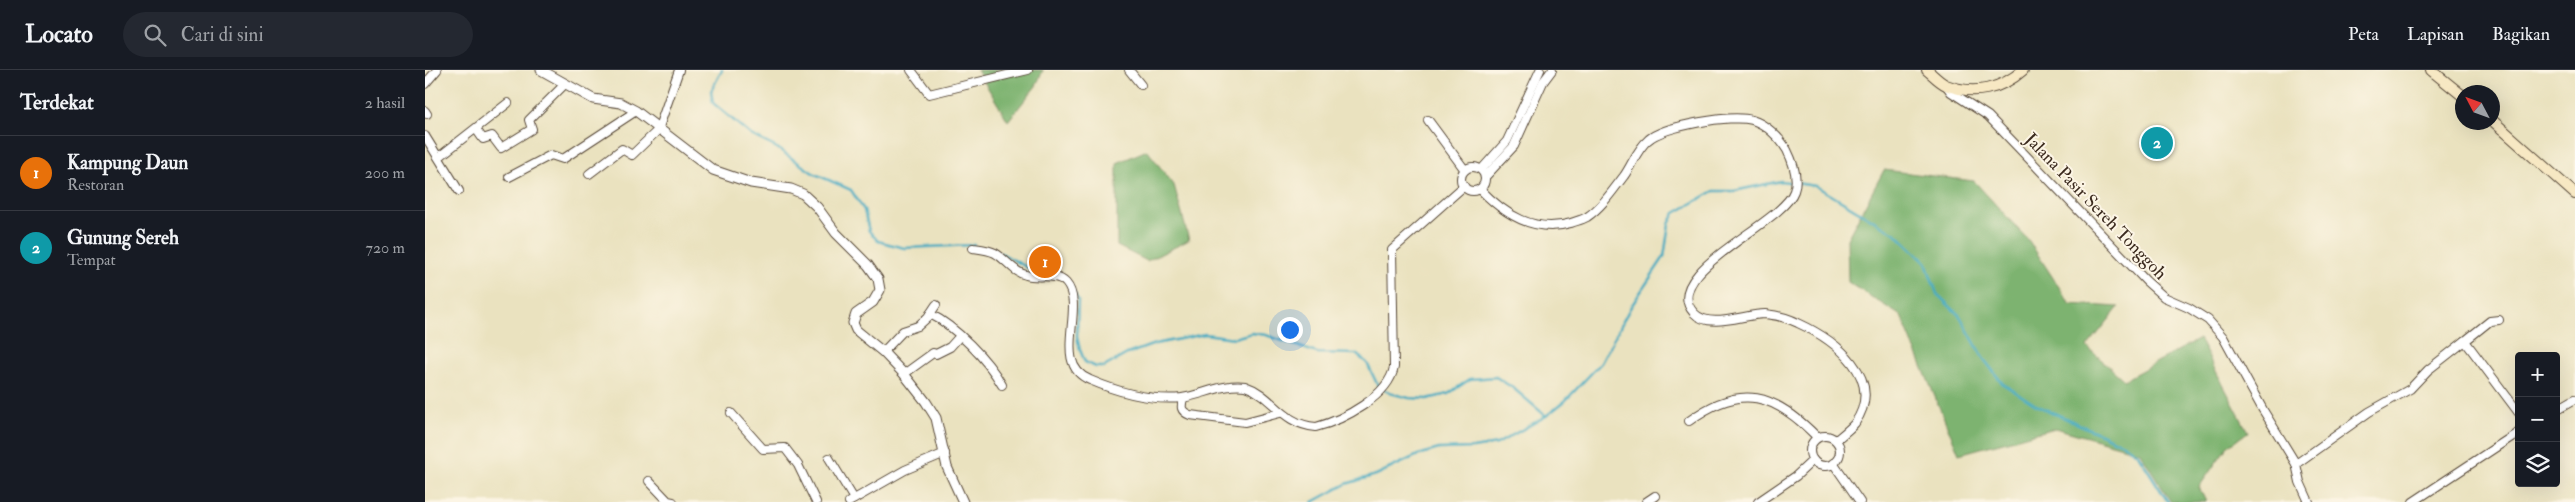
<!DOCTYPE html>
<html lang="id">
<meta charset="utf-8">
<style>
:root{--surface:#171b24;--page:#242831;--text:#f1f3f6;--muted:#9ea1a6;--line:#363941;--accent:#d1495b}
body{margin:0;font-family:"IM FELL Double Pica",serif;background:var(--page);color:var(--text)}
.controls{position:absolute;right:15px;bottom:15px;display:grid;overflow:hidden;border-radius:5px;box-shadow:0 5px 20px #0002}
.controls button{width:45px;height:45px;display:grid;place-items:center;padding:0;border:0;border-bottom:1px solid var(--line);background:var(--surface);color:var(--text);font:25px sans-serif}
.compass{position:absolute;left:2030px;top:15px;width:45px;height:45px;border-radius:50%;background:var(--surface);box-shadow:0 5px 20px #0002;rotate:311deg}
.you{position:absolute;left:864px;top:259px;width:18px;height:18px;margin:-12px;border:4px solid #fff;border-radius:50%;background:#1a73e8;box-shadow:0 0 0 8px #1a73e833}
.badge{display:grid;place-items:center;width:32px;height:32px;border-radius:50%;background:var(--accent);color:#fff;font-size:16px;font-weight:700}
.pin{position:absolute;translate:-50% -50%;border:2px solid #fff;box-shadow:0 1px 5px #0006}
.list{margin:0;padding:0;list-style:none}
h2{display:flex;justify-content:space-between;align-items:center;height:65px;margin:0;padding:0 20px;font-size:21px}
h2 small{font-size:16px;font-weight:400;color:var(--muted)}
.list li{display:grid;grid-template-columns:32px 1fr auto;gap:15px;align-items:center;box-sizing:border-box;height:75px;padding:0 20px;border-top:1px solid var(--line)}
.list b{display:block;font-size:19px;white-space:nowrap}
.list p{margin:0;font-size:16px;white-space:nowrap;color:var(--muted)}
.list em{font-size:16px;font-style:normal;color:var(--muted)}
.icon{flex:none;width:28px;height:28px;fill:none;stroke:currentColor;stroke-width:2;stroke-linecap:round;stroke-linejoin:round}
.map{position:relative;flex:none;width:2150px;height:432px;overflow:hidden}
header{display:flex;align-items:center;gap:30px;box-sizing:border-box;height:70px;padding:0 25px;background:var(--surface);border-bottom:1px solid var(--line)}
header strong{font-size:24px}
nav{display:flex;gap:28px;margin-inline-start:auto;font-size:18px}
.search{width:350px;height:45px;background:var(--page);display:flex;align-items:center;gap:12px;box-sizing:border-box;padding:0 18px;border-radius:28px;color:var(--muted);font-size:19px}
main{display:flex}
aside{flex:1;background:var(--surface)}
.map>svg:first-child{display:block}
.forest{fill:#7db370;stroke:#5c6e47}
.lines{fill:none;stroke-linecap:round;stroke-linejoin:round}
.stream{stroke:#42aac1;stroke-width:2.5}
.minor-casing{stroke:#554636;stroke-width:10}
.tertiary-casing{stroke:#554636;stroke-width:11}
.secondary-casing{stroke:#554636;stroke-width:12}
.minor{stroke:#fff;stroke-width:8}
.tertiary{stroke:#fff;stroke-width:9}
.secondary{stroke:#f7e8c3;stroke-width:10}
.labels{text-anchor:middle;stroke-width:4;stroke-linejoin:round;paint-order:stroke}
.street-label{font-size:18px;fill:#3b2a1e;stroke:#fcf5e5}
</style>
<header>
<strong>Locato</strong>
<div class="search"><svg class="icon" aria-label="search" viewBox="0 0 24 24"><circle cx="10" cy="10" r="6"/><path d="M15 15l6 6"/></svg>Cari di sini</div>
<nav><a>Peta</a><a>Lapisan</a><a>Bagikan</a></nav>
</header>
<main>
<aside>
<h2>Terdekat<small>2 hasil</small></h2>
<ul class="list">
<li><span class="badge" style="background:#e8710a">1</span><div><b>Kampung Daun</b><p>Restoran</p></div><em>200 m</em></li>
<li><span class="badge" style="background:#0f9aa8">2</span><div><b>Gunung Sereh</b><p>Tempat</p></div><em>720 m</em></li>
</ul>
</aside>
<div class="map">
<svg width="2150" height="432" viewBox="0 0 2150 432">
<rect width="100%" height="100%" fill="#fcf5e5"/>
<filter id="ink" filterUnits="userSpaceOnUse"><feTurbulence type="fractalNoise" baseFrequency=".02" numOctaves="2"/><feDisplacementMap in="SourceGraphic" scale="10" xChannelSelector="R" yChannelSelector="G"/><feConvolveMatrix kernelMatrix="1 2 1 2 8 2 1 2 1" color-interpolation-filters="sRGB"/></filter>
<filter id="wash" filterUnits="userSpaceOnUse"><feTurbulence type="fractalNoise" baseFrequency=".0096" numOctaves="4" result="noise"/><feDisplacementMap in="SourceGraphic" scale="20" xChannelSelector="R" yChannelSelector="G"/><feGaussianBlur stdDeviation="1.12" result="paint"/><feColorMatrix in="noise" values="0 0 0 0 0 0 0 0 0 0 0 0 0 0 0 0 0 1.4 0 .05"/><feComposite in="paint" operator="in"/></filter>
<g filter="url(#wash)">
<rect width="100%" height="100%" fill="#eae2bf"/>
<!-- forest -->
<g class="forest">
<polygon points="552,0 618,0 611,16 583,51"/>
<polygon points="722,80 749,115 764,170 722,191 692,176 692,93"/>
<polygon points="1459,100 1549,111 1604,171 1645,234 1694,237 1662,277 1699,310 1774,269 1823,362 1802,377 1774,417 1781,432 1746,432 1715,382 1630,358 1534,384 1476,246 1423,212 1422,169"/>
</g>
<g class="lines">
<!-- stream -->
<g class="stream">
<polyline points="297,0 286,21 288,33 326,65 352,78 388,103 426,120 439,140 444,161 453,171 479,178 549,175"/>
<polyline points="576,183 605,199 625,203"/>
<polyline points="645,214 653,230 652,267 655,280 660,292 671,297 679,297 702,284 730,274 780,264 809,268 827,263 841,265 892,283 931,284 942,293 953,316 965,323 984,328 1002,329 1023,324 1045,309 1071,307 1088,318 1121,346"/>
<polyline points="888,432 921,414 951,405 993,385 1014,379 1048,378 1072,374 1121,346 1140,331 1176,293 1205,238 1239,187 1244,154 1250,143 1289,121 1309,121 1356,111 1391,116 1471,164 1501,193 1512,224 1535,246 1558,288 1578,314 1611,335 1698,374 1713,384 1743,432"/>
</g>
</g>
</g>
<g filter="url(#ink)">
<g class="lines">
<!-- minor casing -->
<g class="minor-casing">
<g id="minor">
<polyline points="486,0 504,24 603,0"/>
<polyline points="704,0 716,15"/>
<polyline points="0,14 12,0"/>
<polyline points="1521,15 1526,22 1563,46 1721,211 1739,227 1764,238 1783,250 1798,267 1838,340 1871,394 1875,412 1884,432"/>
<polyline points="0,41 2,44"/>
<polyline points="1003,50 1040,100"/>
<polyline points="51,59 58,69 67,66 76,78 107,59 104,50 140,14"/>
<polyline points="0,66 34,121"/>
<polyline points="14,87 83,33"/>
<circle cx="1048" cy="109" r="12"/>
<polyline points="1056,100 1082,71 1115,0"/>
<polyline points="164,104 197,79 207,85 233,60 254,0"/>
<polyline points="84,107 126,85 138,89 211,41"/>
<polyline points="1060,107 1089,76 1118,12 1127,0"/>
<path d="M 1055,119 C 1079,144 1109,164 1146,153 C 1151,151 1157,150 1162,147 C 1177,137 1188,120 1199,106 C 1207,95 1212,79 1223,70 C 1238,56 1307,44 1327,50 C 1341,54 1355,68 1362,80 C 1368,92 1374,107 1369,121 C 1358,154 1232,203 1269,243 C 1284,260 1320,244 1340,244 C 1351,245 1363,248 1373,253 C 1410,270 1461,308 1430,353 C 1425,359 1417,365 1411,370"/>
<path d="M 548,178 C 555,179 564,180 570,183 C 581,189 588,202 601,205 C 613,209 631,202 641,213 C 662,237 625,294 665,310 C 693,322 726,331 757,328 C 777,325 799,313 820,316 C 848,325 856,354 891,357 C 918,350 964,326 969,297 L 967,180 L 1039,116"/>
<path d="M 505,244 C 530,256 563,290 577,315"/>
<polyline points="2074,250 2065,251 2040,271 2094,343"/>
<polyline points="458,282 478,261 493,256 503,247 511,235"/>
<polyline points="479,304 508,283 511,284 525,277 534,267"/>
<path d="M 758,328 C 756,337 755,341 765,345 L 820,352 L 855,343"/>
<polyline points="2131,340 2150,329"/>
<polyline points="306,343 338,379 360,378 373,395 391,432"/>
<path d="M 1264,351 C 1316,312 1350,324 1392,367"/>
<circle cx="1400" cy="381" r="15"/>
<polyline points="404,388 429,429"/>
<polyline points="1408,393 1435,432"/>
<polyline points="1871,394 1944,342 1985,319 2003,300 2040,271"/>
<polyline points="224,411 243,431 248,432"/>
<polyline points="424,432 480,400 520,383"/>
<polyline points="1221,432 1230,426"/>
<polyline points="1333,432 1371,406 1388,390"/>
<polyline points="1988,432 2094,362"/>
</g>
</g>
<!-- tertiary casing -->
<g class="tertiary-casing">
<polyline id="tertiary" points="116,0 168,29 196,33 211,41 288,100 326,113 366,119 378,124 392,137 411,163 443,195 453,209 455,220 448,232 431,244 428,253 431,260 458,282 479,304 501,332 511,348 522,397 538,432"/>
</g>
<!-- secondary casing -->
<g class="secondary-casing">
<g id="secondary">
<path d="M 1502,0 C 1507,4 1514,12 1521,15 C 1549,26 1577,19 1598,0"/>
<polyline points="2006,0 2038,26"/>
<polyline points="2068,51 2150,124"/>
</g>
</g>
<!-- minor -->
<use href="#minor" class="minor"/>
<!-- tertiary -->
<use href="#tertiary" class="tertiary"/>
<!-- secondary -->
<use href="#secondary" class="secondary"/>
</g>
</g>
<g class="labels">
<!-- street labels -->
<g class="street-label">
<text transform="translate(1671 136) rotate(46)" y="6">Jalana Pasir Sereh Tonggoh</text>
</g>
</g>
</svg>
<div class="controls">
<button>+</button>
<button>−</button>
<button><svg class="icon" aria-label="layers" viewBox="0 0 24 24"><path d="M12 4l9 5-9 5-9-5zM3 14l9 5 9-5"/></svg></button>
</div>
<svg class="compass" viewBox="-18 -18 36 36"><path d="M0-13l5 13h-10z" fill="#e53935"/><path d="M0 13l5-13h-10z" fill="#9ea1a6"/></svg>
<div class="you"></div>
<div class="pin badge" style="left:620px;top:192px;background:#e8710a">1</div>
<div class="pin badge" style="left:1732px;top:73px;background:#0f9aa8">2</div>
</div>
</main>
